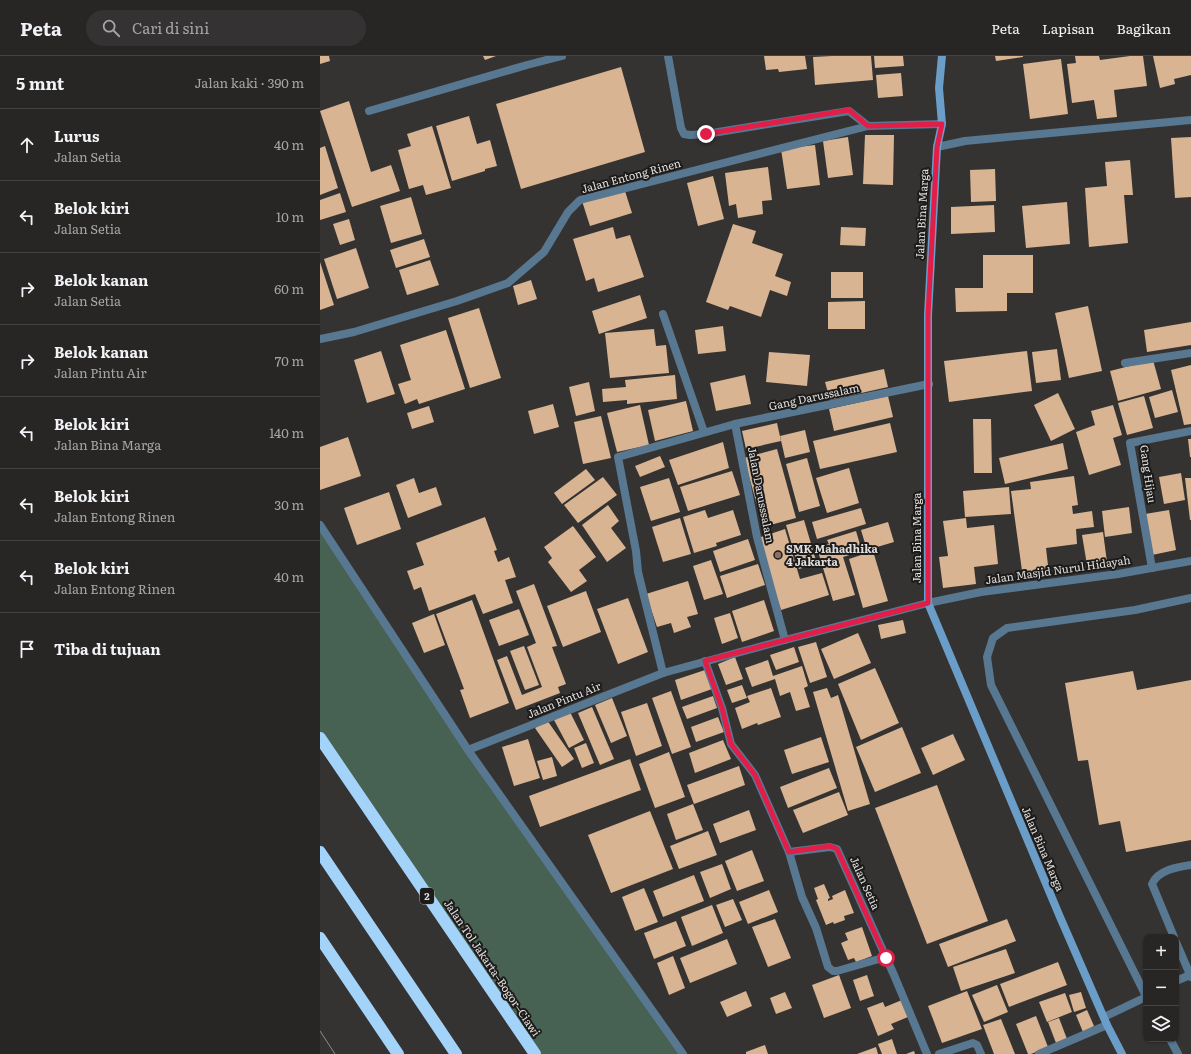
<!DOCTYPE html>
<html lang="id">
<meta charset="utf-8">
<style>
:root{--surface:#282625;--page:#343232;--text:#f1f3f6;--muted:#a5a5a7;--line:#444342}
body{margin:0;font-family:Literata,serif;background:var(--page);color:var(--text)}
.controls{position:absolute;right:12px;bottom:12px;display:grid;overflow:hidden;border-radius:8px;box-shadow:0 1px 3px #0004}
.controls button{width:36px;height:36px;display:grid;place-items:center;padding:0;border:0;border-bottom:1px solid var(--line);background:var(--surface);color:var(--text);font:20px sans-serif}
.stop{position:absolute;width:12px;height:12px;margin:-9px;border:3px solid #e11d48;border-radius:50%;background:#fff}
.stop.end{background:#e11d48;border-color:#fff;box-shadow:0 1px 4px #0008}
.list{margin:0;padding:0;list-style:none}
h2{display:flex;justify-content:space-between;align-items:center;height:52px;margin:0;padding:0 16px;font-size:17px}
h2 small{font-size:13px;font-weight:400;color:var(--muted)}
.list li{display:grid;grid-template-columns:26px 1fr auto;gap:12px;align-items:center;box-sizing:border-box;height:72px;padding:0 16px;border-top:1px solid var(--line)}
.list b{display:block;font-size:15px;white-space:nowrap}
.list p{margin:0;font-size:13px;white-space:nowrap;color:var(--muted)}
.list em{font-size:13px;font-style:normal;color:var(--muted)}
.icon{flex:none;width:22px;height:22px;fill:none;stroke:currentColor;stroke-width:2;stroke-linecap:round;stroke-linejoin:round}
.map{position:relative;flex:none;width:871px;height:998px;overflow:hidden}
header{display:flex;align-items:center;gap:24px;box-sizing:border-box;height:56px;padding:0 20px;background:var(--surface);border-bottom:1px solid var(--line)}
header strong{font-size:19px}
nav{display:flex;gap:22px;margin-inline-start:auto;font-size:14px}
.search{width:280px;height:36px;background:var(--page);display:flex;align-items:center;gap:10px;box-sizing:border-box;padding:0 14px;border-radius:22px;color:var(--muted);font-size:15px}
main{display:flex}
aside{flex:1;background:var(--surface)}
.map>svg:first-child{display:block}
.green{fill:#476252}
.building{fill:#d8b492}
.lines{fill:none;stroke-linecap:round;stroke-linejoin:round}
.lane{stroke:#587892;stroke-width:8}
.street{stroke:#587892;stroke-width:8}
.secondary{stroke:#6a9ec8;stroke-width:8}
.highway{stroke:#a4d3fa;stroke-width:12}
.tram{stroke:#8f8d8c;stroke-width:1}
.route{stroke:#e11d48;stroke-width:5}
.education-dot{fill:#8d6e63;stroke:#1c1b1a;stroke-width:1.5}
.labels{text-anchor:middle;stroke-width:4;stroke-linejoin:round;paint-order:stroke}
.shield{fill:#1c1b1a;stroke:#a6a4a3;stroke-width:1}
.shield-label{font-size:10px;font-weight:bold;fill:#e1dfde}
.street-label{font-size:11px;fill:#e1dfde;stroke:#1c1b1a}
.poi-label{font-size:11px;font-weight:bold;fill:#e1dfde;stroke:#1c1b1a;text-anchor:start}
</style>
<header>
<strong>Peta</strong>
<div class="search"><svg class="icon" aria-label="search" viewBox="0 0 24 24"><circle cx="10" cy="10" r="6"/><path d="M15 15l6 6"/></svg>Cari di sini</div>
<nav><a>Peta</a><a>Lapisan</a><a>Bagikan</a></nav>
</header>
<main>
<aside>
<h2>5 mnt<small>Jalan kaki · 390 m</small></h2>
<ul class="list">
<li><svg class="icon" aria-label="ahead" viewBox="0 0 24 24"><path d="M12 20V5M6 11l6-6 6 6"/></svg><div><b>Lurus</b><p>Jalan Setia</p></div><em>40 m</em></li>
<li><svg class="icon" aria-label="left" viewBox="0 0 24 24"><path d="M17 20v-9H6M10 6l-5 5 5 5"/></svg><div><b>Belok kiri</b><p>Jalan Setia</p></div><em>10 m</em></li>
<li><svg class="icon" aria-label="right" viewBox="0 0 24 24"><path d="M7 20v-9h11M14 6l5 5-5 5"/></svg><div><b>Belok kanan</b><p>Jalan Setia</p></div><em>60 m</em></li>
<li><svg class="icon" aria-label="right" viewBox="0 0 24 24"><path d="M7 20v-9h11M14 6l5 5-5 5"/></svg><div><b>Belok kanan</b><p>Jalan Pintu Air</p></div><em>70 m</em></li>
<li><svg class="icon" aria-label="left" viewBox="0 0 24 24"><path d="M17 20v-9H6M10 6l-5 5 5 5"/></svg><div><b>Belok kiri</b><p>Jalan Bina Marga</p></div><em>140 m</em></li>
<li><svg class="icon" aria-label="left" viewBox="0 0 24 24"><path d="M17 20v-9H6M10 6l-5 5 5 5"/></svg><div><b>Belok kiri</b><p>Jalan Entong Rinen</p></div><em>30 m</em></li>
<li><svg class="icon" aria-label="left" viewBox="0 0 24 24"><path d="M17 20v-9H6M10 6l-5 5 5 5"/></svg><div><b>Belok kiri</b><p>Jalan Entong Rinen</p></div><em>40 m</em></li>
<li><svg class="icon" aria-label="arrive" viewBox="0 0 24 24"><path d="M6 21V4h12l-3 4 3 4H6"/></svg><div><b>Tiba di tujuan</b></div></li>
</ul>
</aside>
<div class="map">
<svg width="871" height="998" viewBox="0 0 871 998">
<rect width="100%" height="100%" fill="#353331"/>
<!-- green -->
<polygon class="green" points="0,469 359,998 215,998 0,684"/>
<!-- building -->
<g class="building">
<polygon points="0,0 9,0 10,5 0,8"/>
<polygon points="163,0 176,0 165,4"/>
<polygon points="444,0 485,0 487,13 459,16 458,13 446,14"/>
<polygon points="512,0 551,0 553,24 495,29 493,1"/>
<polygon points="554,0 583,0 584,10 555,12"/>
<polygon points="675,0 703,0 703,1 676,5"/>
<polygon points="755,0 779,0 780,4 810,0 823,0 827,30 794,34 797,61 777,63 774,44 752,47 747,8 756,7"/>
<polygon points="833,0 871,0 871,19 854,23 855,28 840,32"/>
<polygon points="741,3 748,58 710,63 703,8"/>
<polygon points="301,11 325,96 201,133 176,48"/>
<polygon points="581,17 583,40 558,42 556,19"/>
<polygon points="29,45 51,116 71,109 80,135 32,151 0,55"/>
<polygon points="149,60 157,88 170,84 177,110 165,113 165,115 132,125 116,70"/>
<polygon points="112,70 131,132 106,139 103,129 89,133 78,94 91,90 87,78"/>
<polygon points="545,79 574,79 573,129 543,128"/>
<polygon points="528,81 533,119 508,122 503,85"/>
<polygon points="871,81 871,141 855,142 851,82"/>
<polygon points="495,89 500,129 467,133 461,93"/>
<polygon points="5,90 18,132 0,139 0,92"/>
<polygon points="810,104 813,139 804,139 808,187 769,191 765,132 787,130 785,106"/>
<polygon points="448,111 452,144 442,145 443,158 418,162 416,148 409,150 405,117"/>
<polygon points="675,113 676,145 651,146 650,114"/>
<polygon points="393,120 404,163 378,170 367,127"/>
<polygon points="304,132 312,157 270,170 262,145"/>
<polygon points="20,137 26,156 0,164 0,144"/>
<polygon points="91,141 102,178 71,187 60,150"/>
<polygon points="747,146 750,188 706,192 702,150"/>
<polygon points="674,149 675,176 631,178 631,151"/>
<polygon points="29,163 35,184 20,189 13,168"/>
<polygon points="413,168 436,175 432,187 463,198 455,220 471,226 467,240 450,234 441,261 410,250 408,254 386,246"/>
<polygon points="293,171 296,183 310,179 324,221 278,236 274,222 266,225 253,183"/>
<polygon points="521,171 546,172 545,190 520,189"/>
<polygon points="104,183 110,201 76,212 70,194"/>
<polygon points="36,192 49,232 17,243 4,203"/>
<polygon points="663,199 713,199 713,237 687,237 687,255 636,256 635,232 663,232"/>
<polygon points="110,204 119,229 87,239 79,214"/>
<polygon points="0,206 14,249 0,254"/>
<rect x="511" y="216" width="32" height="26"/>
<polygon points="211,224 217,243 198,249 193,230"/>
<polygon points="320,239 327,262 279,278 272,255"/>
<polygon points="545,245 545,273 508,273 508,246"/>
<polygon points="768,250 782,315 749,322 735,257"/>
<polygon points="159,252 181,322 150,332 128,262"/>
<polygon points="871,266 871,289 827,296 824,274"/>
<polygon points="403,270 406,295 378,298 375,274"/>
<polygon points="334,273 336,290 346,289 349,317 290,322 285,277"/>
<polygon points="126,274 145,333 99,348 97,343 85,348 78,328 91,324 80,289"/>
<polygon points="737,293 741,324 716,327 712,296"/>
<polygon points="61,295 75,338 47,347 34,304"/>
<polygon points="707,295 712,335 629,346 624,305"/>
<polygon points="449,296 490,299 487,330 446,326"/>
<polygon points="833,304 841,333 798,345 790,315"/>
<polygon points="871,309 871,368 864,369 851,314"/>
<polygon points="564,313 568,331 510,344 505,326"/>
<polygon points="355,319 357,343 307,348 307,344 283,346 282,333 306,331 305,324"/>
<polygon points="425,319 431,348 396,355 390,327"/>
<polygon points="269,326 275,355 256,360 249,331"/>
<polygon points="852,334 858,356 835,362 829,341"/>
<polygon points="738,337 755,373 731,385 714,349"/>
<polygon points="568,340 573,361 514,375 509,353"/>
<polygon points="824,340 833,372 807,379 798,347"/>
<polygon points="366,345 373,375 335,385 328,354"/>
<polygon points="233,348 239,371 214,378 208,355"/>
<polygon points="320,349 329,389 297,396 287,357"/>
<polygon points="793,349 802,379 793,382 801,409 769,419 756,376 775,369 771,355"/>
<polygon points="109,350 114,366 92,373 87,357"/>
<polygon points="281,360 291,402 263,408 254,366"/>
<polygon points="653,363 671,363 672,417 654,417"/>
<polygon points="457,367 461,385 426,393 422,375"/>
<polygon points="570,367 577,396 500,413 493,385"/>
<polygon points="485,374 490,396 465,402 460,380"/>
<polygon points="28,381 41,420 0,434 0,391"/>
<polygon points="868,383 871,383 871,401 870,401"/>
<polygon points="403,386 409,412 358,429 349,404"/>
<polygon points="743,387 748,413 685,428 679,402"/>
<polygon points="457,393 476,462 443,471 424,402"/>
<polygon points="340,400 345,411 320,421 315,410"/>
<polygon points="487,402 500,450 479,456 466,408"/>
<polygon points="529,412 539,447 507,457 496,422"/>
<polygon points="266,413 275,424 242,448 234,437"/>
<polygon points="412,415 420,439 368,455 360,431"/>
<polygon points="861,417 865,444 844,448 839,421"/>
<polygon points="754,420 758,449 752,450 753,458 772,455 774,471 756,473 757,488 726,492 729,518 703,522 691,435 711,433 710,426"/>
<polygon points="283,421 297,439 258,467 244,449"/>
<polygon points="94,422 99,437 116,431 122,449 88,462 76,429"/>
<polygon points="349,422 360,456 331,465 320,431"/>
<polygon points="865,422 871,422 871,464 870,464"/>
<polygon points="689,431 691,458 645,461 643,435"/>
<polygon points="69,436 81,473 37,489 24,452"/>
<polygon points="288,449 299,465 291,472 306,492 287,506 262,469"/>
<polygon points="809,451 812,477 785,481 782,455"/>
<polygon points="541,452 546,468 497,483 492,466"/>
<polygon points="385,454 388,462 413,454 421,479 396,487 397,490 374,497 363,461"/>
<polygon points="849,454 856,494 832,499 825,458"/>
<polygon points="165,461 177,494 174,495 178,506 189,501 196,521 185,524 193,547 163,558 155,538 109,555 101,531 94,534 87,515 104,509 96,487"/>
<polygon points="360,462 371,498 343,506 332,471"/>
<polygon points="646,462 647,472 674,469 678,508 654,511 656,528 623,532 619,501 628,500 623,465"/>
<polygon points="484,464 497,508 479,513 466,469"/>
<polygon points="568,466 574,486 547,494 541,474"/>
<polygon points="253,470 276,501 259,514 267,525 251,536 228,506 232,502 224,491"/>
<polygon points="465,473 480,523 502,517 509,539 461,554 438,482"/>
<polygon points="536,475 542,495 523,501 535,539 513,545 497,492 509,488 507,484"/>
<polygon points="783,476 787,506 767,509 762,479"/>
<polygon points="428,483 435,504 400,516 393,495"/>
<polygon points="553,495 568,545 543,552 529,503"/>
<polygon points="391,504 403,538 384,544 373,510"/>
<polygon points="438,508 445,529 407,542 400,520"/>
<polygon points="368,525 378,558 367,561 371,571 354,577 351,567 337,571 326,538"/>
<polygon points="214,528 237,590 232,591 246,628 238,631 240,637 196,654 177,604 187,600 202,639 222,631 207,591 216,587 196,535"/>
<polygon points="266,535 281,576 243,591 227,550"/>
<polygon points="308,542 328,596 298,608 277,553"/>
<polygon points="152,544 189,647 150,662 140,634 144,633 116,558"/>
<polygon points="444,544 454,575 422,586 412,555"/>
<polygon points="199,553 209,579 179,590 169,564"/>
<polygon points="410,557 418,582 402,588 394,562"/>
<polygon points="114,558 125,589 104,597 92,567"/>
<polygon points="583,564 586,577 561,583 558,569"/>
<polygon points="538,577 551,607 514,623 501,593"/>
<polygon points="496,586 507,621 490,627 478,591"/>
<polygon points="204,590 219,629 205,634 190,595"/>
<polygon points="474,591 479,606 456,614 450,599"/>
<polygon points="415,601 423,623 406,629 398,608"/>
<polygon points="448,604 453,620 482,610 488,630 484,632 490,651 476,655 470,636 460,640 455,623 432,631 425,612"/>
<polygon points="555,612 579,667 541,684 518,628"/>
<polygon points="385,614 392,633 361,644 355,624"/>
<polygon points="813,615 817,634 871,624 871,784 806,796 800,765 779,769 768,704 758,705 745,627"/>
<polygon points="422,629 427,642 412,647 407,634"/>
<polygon points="451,632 461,661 438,669 437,667 422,673 415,652 430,646 427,640"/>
<polygon points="507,632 511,642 518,639 550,748 528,755 493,636"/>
<polygon points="351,635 371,691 352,698 332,642"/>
<polygon points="393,640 397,652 367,663 362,651"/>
<polygon points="292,642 307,680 291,687 275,649"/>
<polygon points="327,647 342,690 316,700 301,656"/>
<polygon points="272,651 294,703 280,709 258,657"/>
<polygon points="250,656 264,684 249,692 234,664"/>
<polygon points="398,661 404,676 376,686 371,671"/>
<polygon points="227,664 254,703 242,711 215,672"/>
<polygon points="582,671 601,717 555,736 536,691"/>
<polygon points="633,678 645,704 613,719 601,692"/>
<polygon points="501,681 509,706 472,718 464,694"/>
<polygon points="208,683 220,722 194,730 182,691"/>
<polygon points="403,684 411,703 375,717 369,697"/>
<polygon points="266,687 274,707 262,712 254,692"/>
<polygon points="349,696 365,741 335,752 319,708"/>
<polygon points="232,701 237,720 223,724 217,705"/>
<polygon points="310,703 321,734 220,771 209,740"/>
<polygon points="419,710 425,729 374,748 367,729"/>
<polygon points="509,712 517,732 468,752 460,731"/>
<polygon points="617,729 668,865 607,888 555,752"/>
<polygon points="519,736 528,759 483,777 473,754"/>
<polygon points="373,748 383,774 356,784 347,758"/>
<polygon points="429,754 436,774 400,787 393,768"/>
<polygon points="330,755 353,813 291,837 268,779"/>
<polygon points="388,775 397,799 359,813 350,790"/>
<polygon points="432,794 444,825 417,835 405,805"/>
<polygon points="402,808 411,833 390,842 380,816"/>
<polygon points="374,819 384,845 343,861 333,835"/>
<polygon points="504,828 510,842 508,843 508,845 513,843 512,840 525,834 534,857 524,860 525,864 514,868 513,866 506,869 496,844 498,843 494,832"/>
<polygon points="324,832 338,866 315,875 302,841"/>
<polygon points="449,834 458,856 428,868 419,846"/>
<polygon points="413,843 422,864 405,871 396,849"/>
<polygon points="392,849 403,877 372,890 361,861"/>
<polygon points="455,863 471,902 448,911 432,871"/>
<polygon points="687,863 696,885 628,911 619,888"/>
<polygon points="356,865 366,890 334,903 324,877"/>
<polygon points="542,871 552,900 536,906 534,902 528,904 521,887 528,884 525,877"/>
<polygon points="407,883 417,908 370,927 360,902"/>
<polygon points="686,893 695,917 641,935 633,911"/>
<polygon points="353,900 365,932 349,939 337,907"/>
<polygon points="738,906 747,929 689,951 680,928"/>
<polygon points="519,919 531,952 504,962 492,929"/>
<polygon points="547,919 554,940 540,945 533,924"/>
<polygon points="677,929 688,956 664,966 652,939"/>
<polygon points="426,935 432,950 407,961 400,946"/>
<polygon points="647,935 662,973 622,987 608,950"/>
<polygon points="465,936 472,952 456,958 450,942"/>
<polygon points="761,936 766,952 754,956 749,939"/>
<polygon points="745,937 752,956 727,966 719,946"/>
<polygon points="582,944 588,961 571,968 574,973 558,980 547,952 563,946 565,951"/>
<polygon points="767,954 774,970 763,976 756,959"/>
<polygon points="716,960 728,991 711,998 708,998 696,968"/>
<polygon points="739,962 747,983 736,987 728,966"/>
<polygon points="681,963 695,998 674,998 663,969"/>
<polygon points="572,983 577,998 562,998 558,988"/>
<polygon points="445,989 448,998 426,998 426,996"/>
<polygon points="556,991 558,998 537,998"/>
<polygon points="594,995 595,998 586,998"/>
</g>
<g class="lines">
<!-- lane -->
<g class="lane">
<path d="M 854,881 L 832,828 C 838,814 857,811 871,809"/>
<polyline points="856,886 871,921"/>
<polyline points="856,925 870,919"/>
<polyline points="784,961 826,941"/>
</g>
<!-- street -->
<g class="street">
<polyline points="348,0 361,72 364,78 370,79 386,78 529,55 548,70"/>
<polyline points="49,55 207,9 242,0"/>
<polyline points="617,91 645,85 871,64"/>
<polyline points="343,258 384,376"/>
<polyline points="0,283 34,276 137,245 188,227 224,196 248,156 260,144 548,70 622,68"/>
<polyline points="805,307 871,297"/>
<polyline points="415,368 437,481 465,584"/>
<polyline points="0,469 148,694 343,617 465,584 608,547 661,536 798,518 871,505"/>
<polyline points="832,512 810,387 871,375"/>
<polyline points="385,605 402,652 411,688 435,719 469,796 510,791 517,793 574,919 607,998"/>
<polyline points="343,617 318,516 316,495 298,401 415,368 609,328"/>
<polyline points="148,694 363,998"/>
<polyline points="469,796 482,841 496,872 508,911 513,915 517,915 566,901"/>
<polyline points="826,940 671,629 667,601 673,582 687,572 815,554 871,542"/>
<polyline points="850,983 858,998"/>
<polyline points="619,998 653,987 657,989 661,998"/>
<polyline points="719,998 787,969"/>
</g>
<!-- secondary -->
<polyline class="secondary" points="622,0 619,32 622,68 617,91 608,259 608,547 740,861 787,969 802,998"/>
<!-- highway -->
<g class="highway">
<polyline points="0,682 215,998"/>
<polyline points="0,796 136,998"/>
<polyline points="0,882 78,998"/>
</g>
<!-- tram -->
<polyline class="tram" points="0,975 15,998"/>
</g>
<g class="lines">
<!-- route -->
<polyline class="route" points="386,78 529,54 548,70 622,68 617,91 608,259 608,547 385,605 402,652 411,688 435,719 469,796 510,790 517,793 566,902"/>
</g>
<!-- markers -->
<circle class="education-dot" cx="458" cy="499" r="4"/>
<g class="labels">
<!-- shield labels -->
<rect class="shield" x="100" y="832" width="14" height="16" rx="3"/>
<g class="shield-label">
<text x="107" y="844">2</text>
</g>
<!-- street labels -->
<g class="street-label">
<text transform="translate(311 120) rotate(-15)" y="4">Jalan Entong Rinen</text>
<text transform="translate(602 158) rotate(-87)" y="4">Jalan Bina Marga</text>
<text transform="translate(494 341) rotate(-12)" y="4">Gang Darussalam</text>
<text transform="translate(828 418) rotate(82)" y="4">Gang Hijau</text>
<text transform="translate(441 439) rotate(79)" y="4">Jalan Darusssalam</text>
<text transform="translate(597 482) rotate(-90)" y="4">Jalan Bina Marga</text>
<text transform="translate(738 514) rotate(-8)" y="4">Jalan Masjid Nurul Hidayah</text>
<text transform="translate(244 644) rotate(-22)" y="4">Jalan Pintu Air</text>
<text transform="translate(723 793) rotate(67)" y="4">Jalan Bina Marga</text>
<text transform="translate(545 827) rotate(66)" y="4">Jalan Setia</text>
<text transform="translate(172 912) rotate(56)" y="4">Jalan Tol Jakarta–Bogor–Ciawi</text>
</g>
<!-- poi labels -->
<g class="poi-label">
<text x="466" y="497">SMK Mahadhika<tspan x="466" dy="13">4 Jakarta</tspan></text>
</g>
</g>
</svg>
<div class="controls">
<button>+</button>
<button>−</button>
<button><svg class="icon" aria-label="layers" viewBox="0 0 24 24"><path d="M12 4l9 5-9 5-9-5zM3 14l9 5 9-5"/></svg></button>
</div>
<div class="stop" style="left:566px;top:902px"></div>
<div class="stop end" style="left:386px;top:78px"></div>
</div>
</main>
